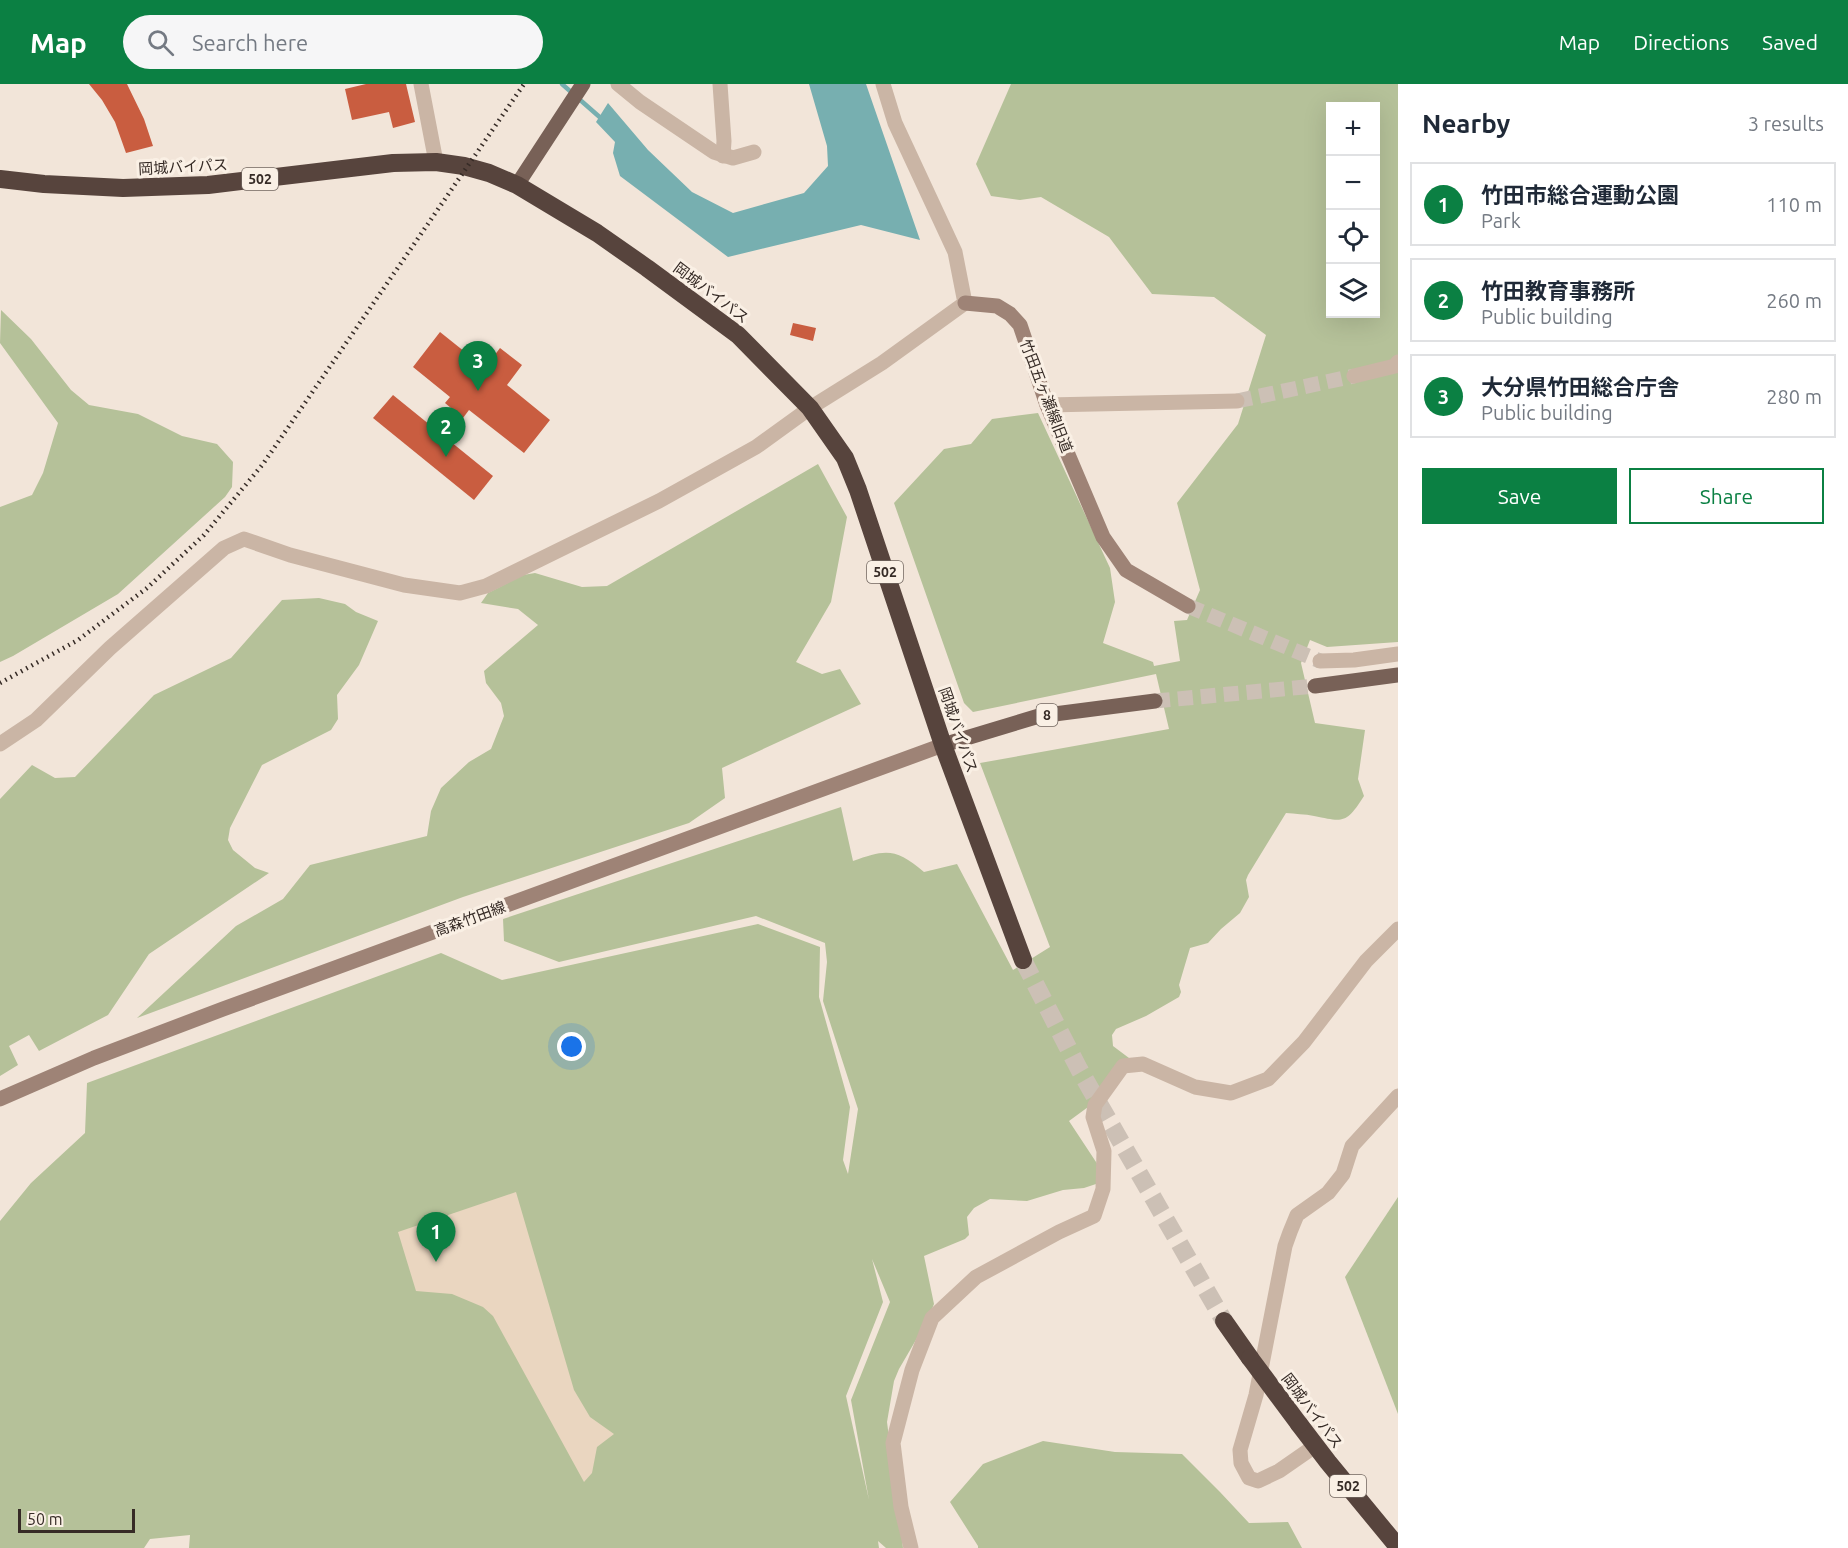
<!DOCTYPE html>
<meta charset="utf-8">
<style>
:root{--surface:#fff;--page:#f6f6f7;--text:#1f2937;--muted:#747a83;--line:#e0e1e3;--accent:#0b8043}
body{margin:0;font-family:Ubuntu,"Noto Sans JP",sans-serif;background:var(--page);color:var(--text)}
.controls{position:absolute;right:18px;top:18px;display:grid;overflow:hidden;border-radius:0px;box-shadow:0 6px 24px #0002}
.controls button{width:54px;height:54px;display:grid;place-items:center;padding:0;border:0;border-bottom:2px solid var(--line);background:var(--surface);color:var(--text);font:30px sans-serif}
.scale{position:absolute;left:18px;bottom:15px;width:117px;box-sizing:border-box;padding-left:6px;border:3px solid #362b26;border-top:0;font-size:16px;line-height:21px;white-space:nowrap;color:#362b26;-webkit-text-stroke:4px #faf0e5;paint-order:stroke}
.you{position:absolute;left:572px;top:963px;width:21px;height:21px;margin:-15px;border:4px solid #fff;border-radius:50%;background:#1a73e8;box-shadow:0 0 0 9px #1a73e833}
.badge{display:grid;place-items:center;width:39px;height:39px;border-radius:50%;background:var(--accent);color:#fff;font-size:20px;font-weight:700}
.pin{position:absolute;translate:-50% -50px;filter:drop-shadow(0 2px 3px #0008)}
.pin::after{content:'';position:absolute;top:32px;width:21px;height:18px;background:inherit;clip-path:polygon(0 0,100% 0,50% 100%)}
.list{margin:0;padding:0;list-style:none}
h2{display:flex;justify-content:space-between;align-items:center;height:78px;margin:0;padding:0 24px;font-size:26px}
h2 small{font-size:20px;font-weight:400;color:var(--muted)}
.list li{display:grid;grid-template-columns:39px 1fr auto;gap:18px;align-items:center;box-sizing:border-box;height:84px;margin:0 12px 12px;padding:0 12px;border:2px solid var(--line);border-radius:0px}
.list b{display:block;font-size:22px;white-space:nowrap}
.list p{margin:0;font-size:20px;white-space:nowrap;color:var(--muted)}
.list em{font-size:20px;font-style:normal;color:var(--muted)}
.actions{display:flex;gap:12px;padding:18px 24px}
.actions a{flex:1;padding:14px 0;border:2px solid var(--accent);border-radius:0px;text-align:center;font-size:21px;color:var(--accent)}
.actions .main{background:var(--accent);color:#fff}
.icon{flex:none;width:33px;height:33px;fill:none;stroke:currentColor;stroke-width:2;stroke-linecap:round;stroke-linejoin:round}
.map{position:relative;flex:none;width:1398px;height:1464px;overflow:hidden}
header{display:flex;align-items:center;gap:36px;box-sizing:border-box;height:84px;padding:0 30px;background:var(--accent);color:#fff}
header strong{font-size:28px}
nav{display:flex;gap:33px;margin-inline-start:auto;font-size:21px}
.search{width:420px;height:54px;background:var(--page);display:flex;align-items:center;gap:15px;box-sizing:border-box;padding:0 21px;border-radius:33px;color:var(--muted);font-size:22px}
main{display:flex}
aside{flex:1;background:var(--surface)}
.map>svg:first-child{display:block}
.green{fill:#b5c199;fill-rule:evenodd}
.plaza{fill:#ead6c0}
.water{fill:#77afb0}
.lines{fill:none;stroke-linecap:round;stroke-linejoin:round}
.stream{stroke:#77afb0;stroke-width:4.5}
.building{fill:#c95d40}
.street-tunnel{stroke:#ccc0b5;stroke-width:15;stroke-dasharray:15 8;stroke-linecap:butt}
.primary-tunnel{stroke:#ccc0b5;stroke-width:15;stroke-dasharray:15 8;stroke-linecap:butt}
.highway-tunnel{stroke:#ccc0b5;stroke-width:18;stroke-dasharray:18 9;stroke-linecap:butt}
.street{stroke:#cab5a5;stroke-width:15}
.secondary{stroke:#9e8376;stroke-width:15}
.primary{stroke:#786157;stroke-width:15}
.highway{stroke:#57443d;stroke-width:18}
.rail{stroke:#362b26;stroke-width:4.5;stroke-dasharray:1.5 4.5;stroke-linecap:butt}
.highway-bridge{stroke:#57443d;stroke-width:18}
.labels{text-anchor:middle;stroke-width:6;stroke-linejoin:round;paint-order:stroke}
.shield{fill:#faf0e5;stroke:#71665f;stroke-width:1.5}
.shield-label{font-size:14px;font-weight:bold;fill:#362b26}
.street-label{font-size:15px;fill:#362b26;stroke:#faf0e5}
</style>
<header>
<strong>Map</strong>
<div class="search"><svg class="icon" aria-label="search" viewBox="0 0 24 24"><circle cx="10" cy="10" r="6"/><path d="M15 15l6 6"/></svg>Search here</div>
<nav><a>Map</a><a>Directions</a><a>Saved</a></nav>
</header>
<main>
<div class="map">
<svg width="1398" height="1464" viewBox="0 0 1398 1464">
<rect width="100%" height="100%" fill="#f2e5d9"/>
<!-- green -->
<g class="green">
<path d="M 1011,0 L 1398,0 L 1398,558 L 1327,563 L 1310,556 L 1301,579 L 1315,639 L 1365,646 L 1358,695 L 1364,712 C 1346,740 1344,738 1314,732 C 1305,730 1295,730 1286,729 L 1248,791 L 1246,796 L 1249,813 L 1240,829 L 1221,845 L 1208,859 L 1190,864 L 1179,901 L 1181,908 L 1179,913 L 1146,932 L 1116,945 L 1112,951 L 1113,962 L 1133,977 L 1099,1015 L 1069,1037 L 1098,1081 L 1096,1100 L 1084,1104 L 1063,1106 L 1027,1117 L 990,1115 L 974,1124 L 967,1133 L 969,1151 L 965,1155 L 924,1172 L 934,1220 L 927,1237 L 899,1285 L 894,1297 L 887,1338 L 903,1464 L 886,1464 L 878,1457 L 879,1464 L 189,1464 L 190,1451 L 150,1455 L 144,1464 L 0,1464 L 0,1137 L 31,1099 L 85,1049 L 87,999 L 441,869 L 502,896 L 758,840 L 820,863 L 819,913 L 850,1023 L 843,1076 L 848,1090 L 858,1025 L 823,917 L 827,878 L 825,859 L 756,832 L 559,878 L 504,857 L 503,835 L 841,723 L 853,777 C 886,765 896,764 924,788 L 957,780 L 1013,886 L 1050,863 L 980,679 L 1169,645 L 1156,590 L 973,628 L 964,619 L 894,419 L 944,365 L 971,360 L 992,335 L 1038,329 L 1110,484 L 1115,518 L 1103,559 L 1153,578 L 1154,582 L 1180,577 L 1174,537 L 1187,536 L 1200,506 L 1177,419 L 1238,340 L 1266,251 L 1214,213 L 1152,210 L 1109,153 L 1041,113 L 1020,116 L 991,112 L 976,80 ZM 1330,22 L 1376,22 L 1376,230 L 1330,230 ZM 872,1175 L 890,1218 L 851,1316 L 869,1416 L 846,1312 L 883,1218 Z"/>
<polygon points="1,226 31,255 71,306 89,321 138,330 182,352 217,360 233,378 232,403 225,413 118,510 13,572 0,578 0,423 32,411 43,389 58,339 0,259"/>
<polygon points="818,380 847,433 831,518 796,578 822,590 840,585 861,620 722,684 725,714 689,739 463,813 137,934 236,842 283,815 310,781 427,752 431,727 441,704 469,678 491,665 504,632 501,619 486,599 484,587 538,541 518,525 481,519 488,509 523,491 535,489 582,503 607,502"/>
<polygon points="319,514 345,520 356,528 378,537 359,581 337,611 338,635 331,646 262,681 230,744 228,756 233,766 255,784 269,789 149,870 108,931 39,967 29,951 9,962 18,981 0,992 0,715 32,681 55,694 75,693 154,611 231,574 282,516"/>
<polygon points="1398,1113 1398,1330 1345,1193"/>
<polygon points="1043,1357 1115,1368 1182,1370 1220,1408 1249,1439 1288,1438 1302,1464 978,1464 978,1462 950,1418 983,1380"/>
</g>
<!-- plaza -->
<polygon class="plaza" points="516,1108 574,1306 590,1333 614,1350 597,1363 592,1389 584,1398 493,1232 483,1223 452,1210 416,1207 398,1148"/>
<!-- water -->
<polygon class="water" points="809,0 866,0 920,156 861,141 728,173 620,92 613,69 615,58 596,38 608,19 648,66 692,108 733,129 804,109 828,82 827,62"/>
<g class="lines">
<!-- stream -->
<polyline class="stream" points="562,0 603,36"/>
</g>
<!-- building -->
<g class="building">
<polygon points="89,0 127,0 144,35 153,62 126,69 115,38 102,16"/>
<polygon points="366,0 406,0 415,38 393,44 389,28 352,36 345,5"/>
<polygon points="793,239 816,244 813,257 790,251"/>
<polygon points="440,248 485,284 500,264 522,281 507,301 550,336 524,369 469,326 463,334 445,319 450,313 413,283"/>
<polygon points="393,311 493,392 474,416 373,334"/>
</g>
<g class="lines">
<!-- street-tunnel -->
<g class="street-tunnel">
<polyline points="1237,317 1354,292"/>
<polyline points="1188,522 1320,577"/>
</g>
<!-- primary-tunnel -->
<polyline class="primary-tunnel" points="1155,617 1315,602"/>
<!-- highway-tunnel -->
<polyline class="highway-tunnel" points="1023,876 1079,985 1224,1237"/>
<!-- street -->
<g class="street">
<polyline points="421,0 436,78"/>
<polyline points="618,0 640,18 714,68 733,74 754,68"/>
<polyline points="720,0 724,57 723,72"/>
<polyline points="1354,292 1395,282 1398,278"/>
<polyline points="1047,321 1237,317"/>
<polyline points="1320,577 1354,576 1398,570"/>
<polyline points="0,660 36,636 110,564 224,464 244,455 290,471 404,501 460,509 486,502 659,417 756,363 810,324 882,279 965,219 955,168 895,39 883,0"/>
<polyline points="1315,1362 1279,1387 1258,1397 1249,1394 1241,1379 1240,1366 1256,1311 1285,1162 1290,1148 1297,1131 1328,1109 1343,1090 1352,1062 1398,1012"/>
<polyline points="911,1464 901,1423 893,1359 912,1286 932,1234 976,1193 1059,1148 1094,1132 1103,1105 1104,1067 1093,1033 1095,1021 1123,982 1143,980 1195,1003 1231,1009 1268,995 1304,958 1366,877 1398,845"/>
</g>
<!-- secondary -->
<g class="secondary">
<polyline points="965,219 997,222 1010,230 1020,241 1047,321 1103,453 1126,486 1188,522"/>
<polyline points="0,1015 94,974 223,925 943,661"/>
</g>
<!-- primary -->
<g class="primary">
<polyline points="517,101 583,0"/>
<polyline points="1315,602 1398,591"/>
<polyline points="943,661 1039,632 1155,617"/>
</g>
<!-- highway -->
<g class="highway">
<polyline points="0,95 44,100 123,104 208,101 393,79 436,78 464,82 489,89 517,101 597,149 647,184 738,251 810,324 845,374 858,406 943,661 1023,876"/>
<polyline points="1224,1237 1250,1274"/>
<polyline points="1299,1340 1328,1378 1398,1463"/>
</g>
<!-- rail -->
<polyline class="rail" points="0,599 78,556 147,504 204,451 263,380 524,0"/>
<!-- highway-bridge -->
<polyline class="highway-bridge" points="1250,1274 1299,1340"/>
</g>
<g class="labels">
<!-- shield labels -->
<g class="shield">
<rect x="242" y="84" width="36" height="22" rx="4.5"/>
<rect x="867" y="477" width="36" height="22" rx="4.5"/>
<rect x="1036.5" y="620" width="21" height="22" rx="4.5"/>
<rect x="1330" y="1391" width="36" height="22" rx="4.5"/>
</g>
<g class="shield-label">
<text x="260" y="100">502</text>
<text x="885" y="493">502</text>
<text x="1047" y="636">8</text>
<text x="1348" y="1407">502</text>
</g>
<!-- street labels -->
<g class="street-label">
<text transform="translate(183 83) rotate(-3)" y="5">岡城バイパス</text>
<text transform="translate(711 209) rotate(37)" y="5">岡城バイパス</text>
<text transform="translate(1046 312) rotate(69)" y="5">竹田五ヶ瀬線旧道</text>
<text transform="translate(958 646) rotate(71)" y="5">岡城バイパス</text>
<text transform="translate(470 835) rotate(-20)" y="5">高森竹田線</text>
<text transform="translate(1312 1327) rotate(53)" y="5">岡城バイパス</text>
</g>
</g>
</svg>
<div class="controls">
<button>+</button>
<button>−</button>
<button><svg class="icon" aria-label="locate" viewBox="0 0 24 24"><circle cx="12" cy="12" r="6"/><path d="M12 2v4M12 18v4M2 12h4M18 12h4"/></svg></button>
<button><svg class="icon" aria-label="layers" viewBox="0 0 24 24"><path d="M12 4l9 5-9 5-9-5zM3 14l9 5 9-5"/></svg></button>
</div>
<div class="scale">50 m</div>
<div class="you"></div>
<div class="pin badge" style="left:436px;top:1178px">1</div>
<div class="pin badge" style="left:446px;top:373px">2</div>
<div class="pin badge" style="left:478px;top:307px">3</div>
</div>
<aside>
<h2>Nearby<small>3 results</small></h2>
<ul class="list">
<li><span class="badge">1</span><div><b>竹田市総合運動公園</b><p>Park</p></div><em>110 m</em></li>
<li><span class="badge">2</span><div><b>竹田教育事務所</b><p>Public building</p></div><em>260 m</em></li>
<li><span class="badge">3</span><div><b>大分県竹田総合庁舎</b><p>Public building</p></div><em>280 m</em></li>
</ul>
<div class="actions"><a class="main">Save</a><a>Share</a></div>
</aside>
</main>
